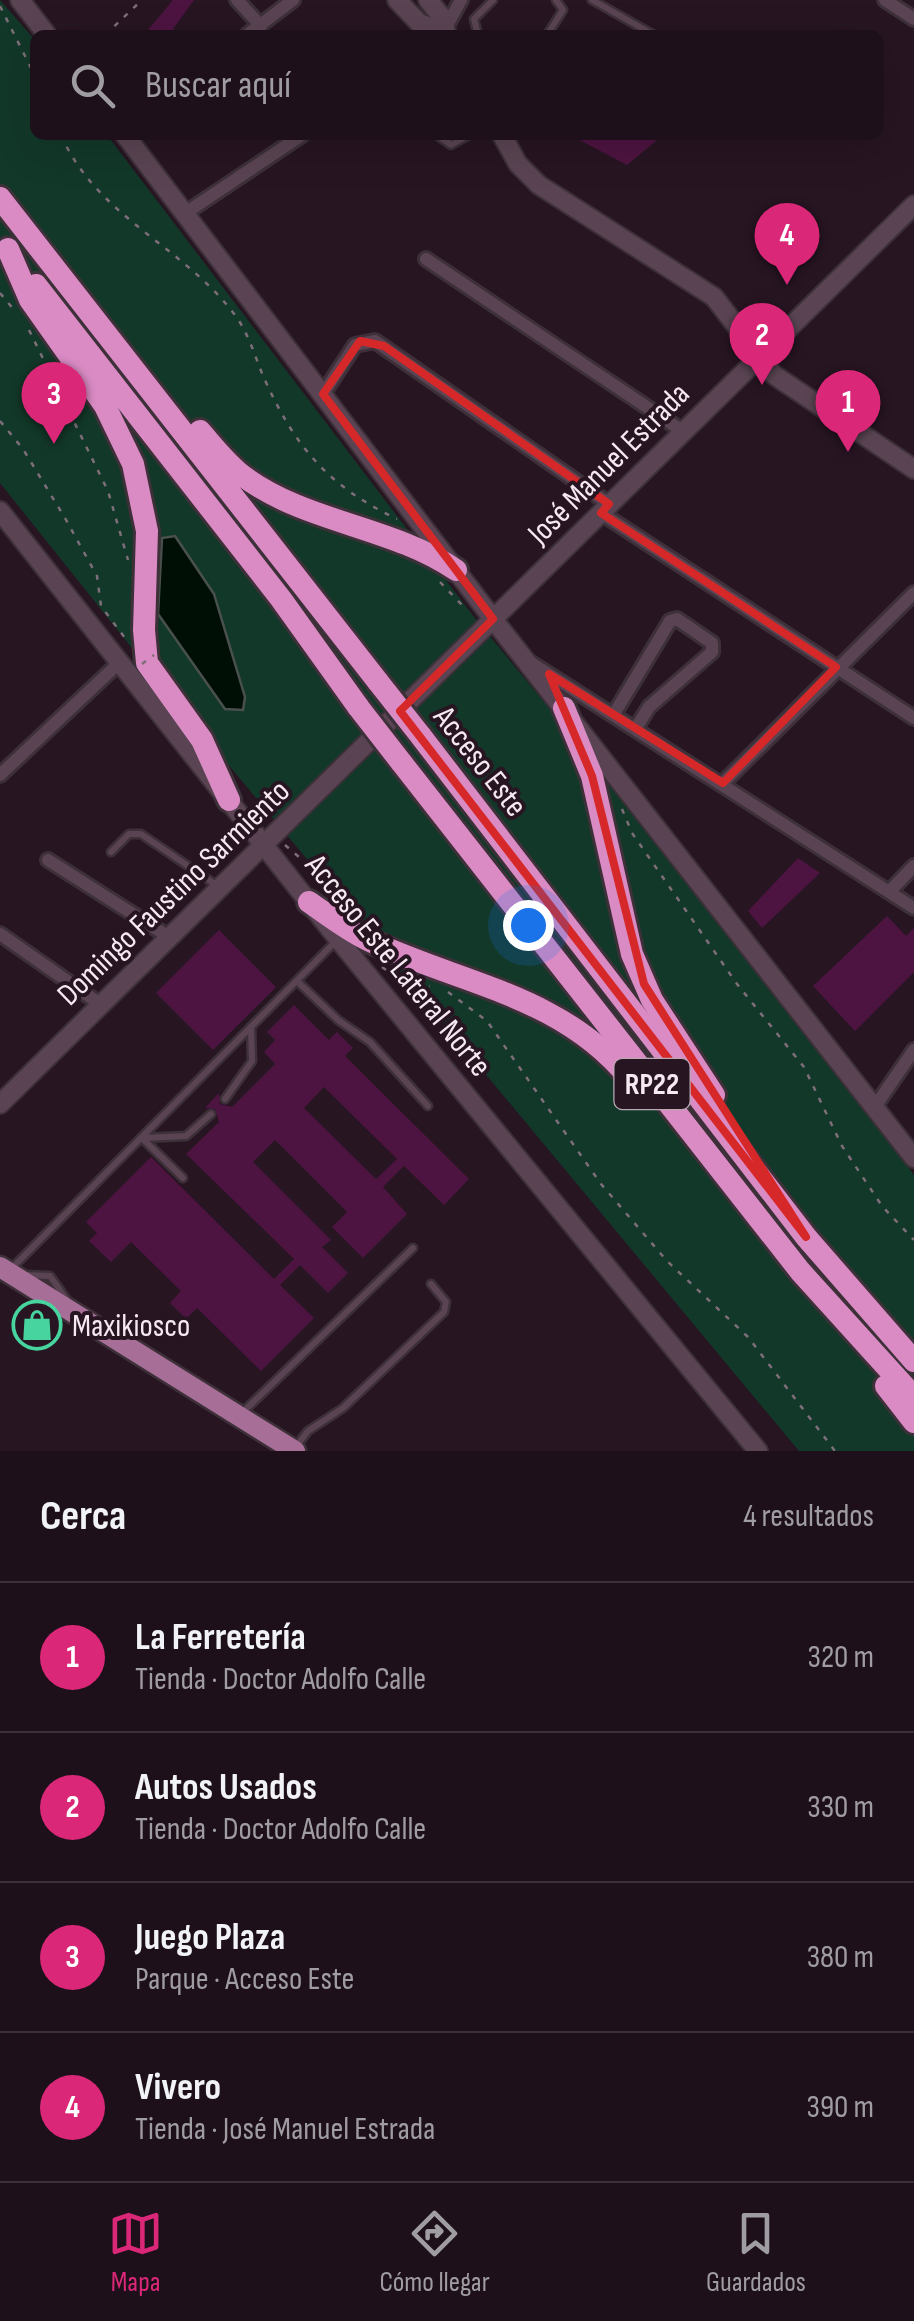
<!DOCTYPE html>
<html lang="es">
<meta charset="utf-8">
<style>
:root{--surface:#1d101a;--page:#251923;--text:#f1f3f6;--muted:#a09da2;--line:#3b3039;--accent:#db2777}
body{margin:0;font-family:"Sofia Sans Condensed",sans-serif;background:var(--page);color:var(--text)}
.you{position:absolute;left:528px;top:925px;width:35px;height:35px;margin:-25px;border:8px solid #fff;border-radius:50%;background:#1a73e8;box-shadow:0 0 0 15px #1a73e833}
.badge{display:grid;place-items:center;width:65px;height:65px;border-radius:50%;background:var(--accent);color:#fff;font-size:32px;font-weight:700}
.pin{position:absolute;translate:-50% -82px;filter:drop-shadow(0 2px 5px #0008)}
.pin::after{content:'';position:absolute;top:52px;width:35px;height:30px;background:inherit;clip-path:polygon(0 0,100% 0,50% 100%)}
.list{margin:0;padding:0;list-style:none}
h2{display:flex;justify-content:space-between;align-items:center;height:130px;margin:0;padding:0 40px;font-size:42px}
h2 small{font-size:32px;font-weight:400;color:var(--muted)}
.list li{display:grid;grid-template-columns:65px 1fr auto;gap:30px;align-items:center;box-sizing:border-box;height:150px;padding:0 40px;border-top:2px solid var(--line)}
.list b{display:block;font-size:38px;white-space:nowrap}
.list p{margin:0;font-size:32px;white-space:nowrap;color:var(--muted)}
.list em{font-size:32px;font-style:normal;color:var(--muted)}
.icon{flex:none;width:55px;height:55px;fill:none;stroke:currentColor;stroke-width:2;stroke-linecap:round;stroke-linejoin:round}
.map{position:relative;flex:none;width:914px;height:1451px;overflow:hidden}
.search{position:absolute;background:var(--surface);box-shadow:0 10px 40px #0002;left:30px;right:30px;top:30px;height:110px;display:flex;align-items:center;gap:25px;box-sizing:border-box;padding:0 35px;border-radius:15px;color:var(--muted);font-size:38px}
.sheet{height:730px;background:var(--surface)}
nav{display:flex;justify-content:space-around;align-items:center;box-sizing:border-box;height:140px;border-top:2px solid var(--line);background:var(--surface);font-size:28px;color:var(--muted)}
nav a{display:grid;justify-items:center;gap:5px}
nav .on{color:var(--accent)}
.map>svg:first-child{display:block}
.green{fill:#123829}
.water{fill:#000f06;stroke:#4a504d;stroke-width:2.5}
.building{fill:#4d1441;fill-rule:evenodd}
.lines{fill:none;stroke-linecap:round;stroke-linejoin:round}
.lane-casing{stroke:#3d3039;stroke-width:11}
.street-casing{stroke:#3d3039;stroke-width:18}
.secondary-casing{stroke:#3d3039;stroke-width:22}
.primary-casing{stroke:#3d3039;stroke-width:25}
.highway-casing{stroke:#3d3039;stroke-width:28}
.path{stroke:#7e6e79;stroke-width:2.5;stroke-dasharray:5 8;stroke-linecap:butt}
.lane{stroke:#5a4453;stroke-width:6}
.street{stroke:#5a4453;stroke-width:12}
.secondary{stroke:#5a4453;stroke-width:18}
.primary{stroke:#a76f97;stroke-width:20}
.highway{stroke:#da8bc4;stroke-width:22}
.highway-bridge-casing{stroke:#3d3039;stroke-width:28;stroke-linecap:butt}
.path-bridge{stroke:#7e6e79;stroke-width:2.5;stroke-dasharray:5 8;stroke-linecap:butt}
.highway-bridge{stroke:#da8bc4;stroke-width:22}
.marked{fill:none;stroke:#d62828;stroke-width:8;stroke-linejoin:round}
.labels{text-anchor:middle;stroke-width:8;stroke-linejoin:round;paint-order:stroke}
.shield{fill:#271522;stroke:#b9a9b4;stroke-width:2.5}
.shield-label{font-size:30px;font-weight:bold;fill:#f7e9f2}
.street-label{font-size:32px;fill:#f7e9f2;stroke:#271522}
.poi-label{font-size:32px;fill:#f7e9f2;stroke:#271522;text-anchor:start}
</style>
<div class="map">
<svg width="914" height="1451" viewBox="0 0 914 1451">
<rect width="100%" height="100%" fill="#271522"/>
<!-- green -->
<polygon class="green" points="0,0 35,40 35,135 107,135 474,617 792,1002 914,1175 914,1451 799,1451 143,662 0,483"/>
<!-- water -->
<polygon class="water" points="175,536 214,594 245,697 243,710 225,709 158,614 162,538"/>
<!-- building -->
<g class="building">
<polygon points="173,0 194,0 173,29 180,35 144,35"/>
<polygon points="570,135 663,135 627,165"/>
<polygon points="798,858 820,873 762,928 748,911"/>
<polygon points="887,916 906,936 914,928 914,972 855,1031 813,986"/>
<polygon points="219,930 276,987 213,1050 156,993"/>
<path d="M 294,1005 L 329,1040 L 337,1032 L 353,1048 L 345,1056 L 469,1179 L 444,1205 L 404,1166 L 383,1187 L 407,1214 L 363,1258 L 332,1227 L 347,1212 L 275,1140 L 253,1162 L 331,1240 L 322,1247 L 348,1273 L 328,1293 L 300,1265 L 280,1285 L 314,1318 L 261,1371 L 197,1308 L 186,1319 L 170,1303 L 181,1291 L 131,1242 L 111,1262 L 89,1241 L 97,1233 L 86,1222 L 151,1157 L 274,1279 L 294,1259 L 186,1154 L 219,1122 L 215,1109 L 205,1108 L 219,1093 L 220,1104 L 232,1107 L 275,1064 L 264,1052 L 275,1040 L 267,1032 ZM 324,1087 L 397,1159 L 376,1179 L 304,1108 Z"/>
</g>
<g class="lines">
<!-- lane casing -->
<g class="lane-casing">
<g id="lane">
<polyline points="592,0 654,35"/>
<polyline points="478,35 474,19 493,0"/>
<polyline points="547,35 563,10 556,0"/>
<polyline points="437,135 451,145 469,135"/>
<polyline points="111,852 129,834 141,834 219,887"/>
<polyline points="297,981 338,1020 370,1042 428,1106"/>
<polyline points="225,1099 252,1061 251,1027"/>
<polyline points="143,1138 186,1136 211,1114"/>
<polyline points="143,1139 183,1178"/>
<polyline points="9,1271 335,942"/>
<polyline points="25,1275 50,1276 71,1306"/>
<polyline points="243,1412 413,1248"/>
<polyline points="294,1449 308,1431 343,1408 444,1312 446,1302 431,1284"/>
</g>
</g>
<!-- street casing -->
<g class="street-casing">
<g id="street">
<polyline points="237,0 261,26"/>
<polyline points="885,0 914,19"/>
<polyline points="443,33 461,0"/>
<polyline points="247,35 293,0"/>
<polyline points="184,214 302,135"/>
<polyline points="426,259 684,432"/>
<polyline points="323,394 355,345 375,341 609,504"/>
<polyline points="601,513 914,718"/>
<polyline points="533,664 914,908"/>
<polyline points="614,714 670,621 677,619 712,643 712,652 649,707 636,728"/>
<polyline points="0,775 120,662"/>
<polyline points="723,783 914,593"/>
<polyline points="48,860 169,937"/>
<polyline points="890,891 914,866"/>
<polyline points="0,934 100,1004"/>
<polyline points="874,1108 914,1050"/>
</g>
</g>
<!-- secondary casing -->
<g class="secondary-casing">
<g id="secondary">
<polyline points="20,0 47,35"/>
<polyline points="397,0 419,23 444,31"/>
<polyline points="428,0 442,17 447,35"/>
<polyline points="125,135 493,619 914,1158"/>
<polyline points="502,135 518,164 539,185 714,297 774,375 914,469"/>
<polyline points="0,511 338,939 758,1451"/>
<polyline points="0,1104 914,205"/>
</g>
</g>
<!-- primary casing -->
<g class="primary-casing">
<polyline id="primary" points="0,1267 295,1451"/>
</g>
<!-- highway casing -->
<g class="highway-casing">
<g id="highway">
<polyline points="0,198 379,683"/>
<polyline points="8,249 30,300 105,406 133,464 147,531 144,630 147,663 202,740 229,800"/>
<polyline points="36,285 281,599 359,708"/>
<path d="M 200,431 C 214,447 226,463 243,476 C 306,523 391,526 456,570"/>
<polyline points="564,708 592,776 632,954 652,1000 714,1095"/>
<polyline points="420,735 806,1237 914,1361"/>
<polyline points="401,762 800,1271 914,1397"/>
<path d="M 309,902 C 328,915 347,930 368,940 C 460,984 562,995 630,1079"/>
<polyline points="886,1386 914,1422"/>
</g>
</g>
<!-- path -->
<g class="path">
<polyline points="0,6 35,76"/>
<polyline points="105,35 142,0"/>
<path d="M 61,135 C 97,217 183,246 235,315 C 249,334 255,357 264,378 C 295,447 328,486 397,519"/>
<polyline points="0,293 15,311"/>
<polyline points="29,330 108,491 128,560"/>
<polyline points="0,421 23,449 65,518 97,576 101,606 128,642"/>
<polyline points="440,582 462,605"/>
<polyline points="622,809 632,833 737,984 804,1067 842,1146 882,1206 914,1240"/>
<polyline points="285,845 361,910 359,914"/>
<polyline points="382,967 397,978 430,986"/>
<polyline points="448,992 487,1021 601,1184 667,1261 748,1337 835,1451"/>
</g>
<!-- lane -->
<use href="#lane" class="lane"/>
<!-- street -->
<use href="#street" class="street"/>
<!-- secondary -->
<use href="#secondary" class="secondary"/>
<!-- primary -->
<use href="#primary" class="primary"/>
<!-- highway -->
<use href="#highway" class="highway"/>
<!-- highway-bridge casing -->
<g class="highway-bridge-casing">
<g id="highway-bridge">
<polyline points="379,683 420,735"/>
<polyline points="359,708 401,762"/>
</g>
</g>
<!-- path-bridge -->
<polyline class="path-bridge" points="142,664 154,655"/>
<!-- highway-bridge -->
<use href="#highway-bridge" class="highway-bridge"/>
</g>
<!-- marked area -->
<path class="marked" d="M 360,341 L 384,346 L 609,504 L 601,513 L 836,667 L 723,783 L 549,674 L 592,776 L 644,984 L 806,1237 L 400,711 L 493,619 L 323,394 Z"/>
<!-- icons -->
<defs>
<g id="shop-ring" transform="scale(2.5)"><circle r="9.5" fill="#271522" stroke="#47d49e" stroke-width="1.5"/><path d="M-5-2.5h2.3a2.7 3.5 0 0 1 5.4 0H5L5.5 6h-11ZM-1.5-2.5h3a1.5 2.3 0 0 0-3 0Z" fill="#47d49e"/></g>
</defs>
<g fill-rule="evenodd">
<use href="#shop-ring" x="37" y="1325"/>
</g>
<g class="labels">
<!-- shield labels -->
<rect class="shield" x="614.5" y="1059" width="75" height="50" rx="8"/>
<g class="shield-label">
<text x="652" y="1094">RP22</text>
</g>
<!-- street labels -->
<g class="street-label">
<text transform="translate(608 463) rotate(-45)" y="11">José Manuel Estrada</text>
<text transform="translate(481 761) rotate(52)" y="11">Acceso Este</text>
<text transform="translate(173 892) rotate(-44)" y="11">Domingo Faustino Sarmiento</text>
<text transform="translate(399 965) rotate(51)" y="11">Acceso Este Lateral Norte</text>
</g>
<!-- poi labels -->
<g class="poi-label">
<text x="72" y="1336">Maxikiosco</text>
</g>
</g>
</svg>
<div class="you"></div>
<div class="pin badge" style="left:848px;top:452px">1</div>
<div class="pin badge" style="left:762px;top:385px">2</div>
<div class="pin badge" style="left:54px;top:444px">3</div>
<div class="pin badge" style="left:787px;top:285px">4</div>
<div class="search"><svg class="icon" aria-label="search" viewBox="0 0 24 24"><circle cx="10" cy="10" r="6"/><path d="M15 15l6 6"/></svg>Buscar aquí</div>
</div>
<section class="sheet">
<h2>Cerca<small>4 resultados</small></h2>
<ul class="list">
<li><span class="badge">1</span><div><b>La Ferretería</b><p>Tienda · Doctor Adolfo Calle</p></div><em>320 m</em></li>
<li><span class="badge">2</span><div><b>Autos Usados</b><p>Tienda · Doctor Adolfo Calle</p></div><em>330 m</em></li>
<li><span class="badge">3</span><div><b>Juego Plaza</b><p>Parque · Acceso Este</p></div><em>380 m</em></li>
<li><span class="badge">4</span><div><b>Vivero</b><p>Tienda · José Manuel Estrada</p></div><em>390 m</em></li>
</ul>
</section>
<nav>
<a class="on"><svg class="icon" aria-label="map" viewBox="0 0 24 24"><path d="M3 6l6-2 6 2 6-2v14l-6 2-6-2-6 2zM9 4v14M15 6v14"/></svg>Mapa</a>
<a><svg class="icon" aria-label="directions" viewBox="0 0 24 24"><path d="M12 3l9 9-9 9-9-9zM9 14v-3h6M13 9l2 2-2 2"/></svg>Cómo llegar</a>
<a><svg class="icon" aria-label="saved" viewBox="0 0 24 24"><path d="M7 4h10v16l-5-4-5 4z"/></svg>Guardados</a>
</nav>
